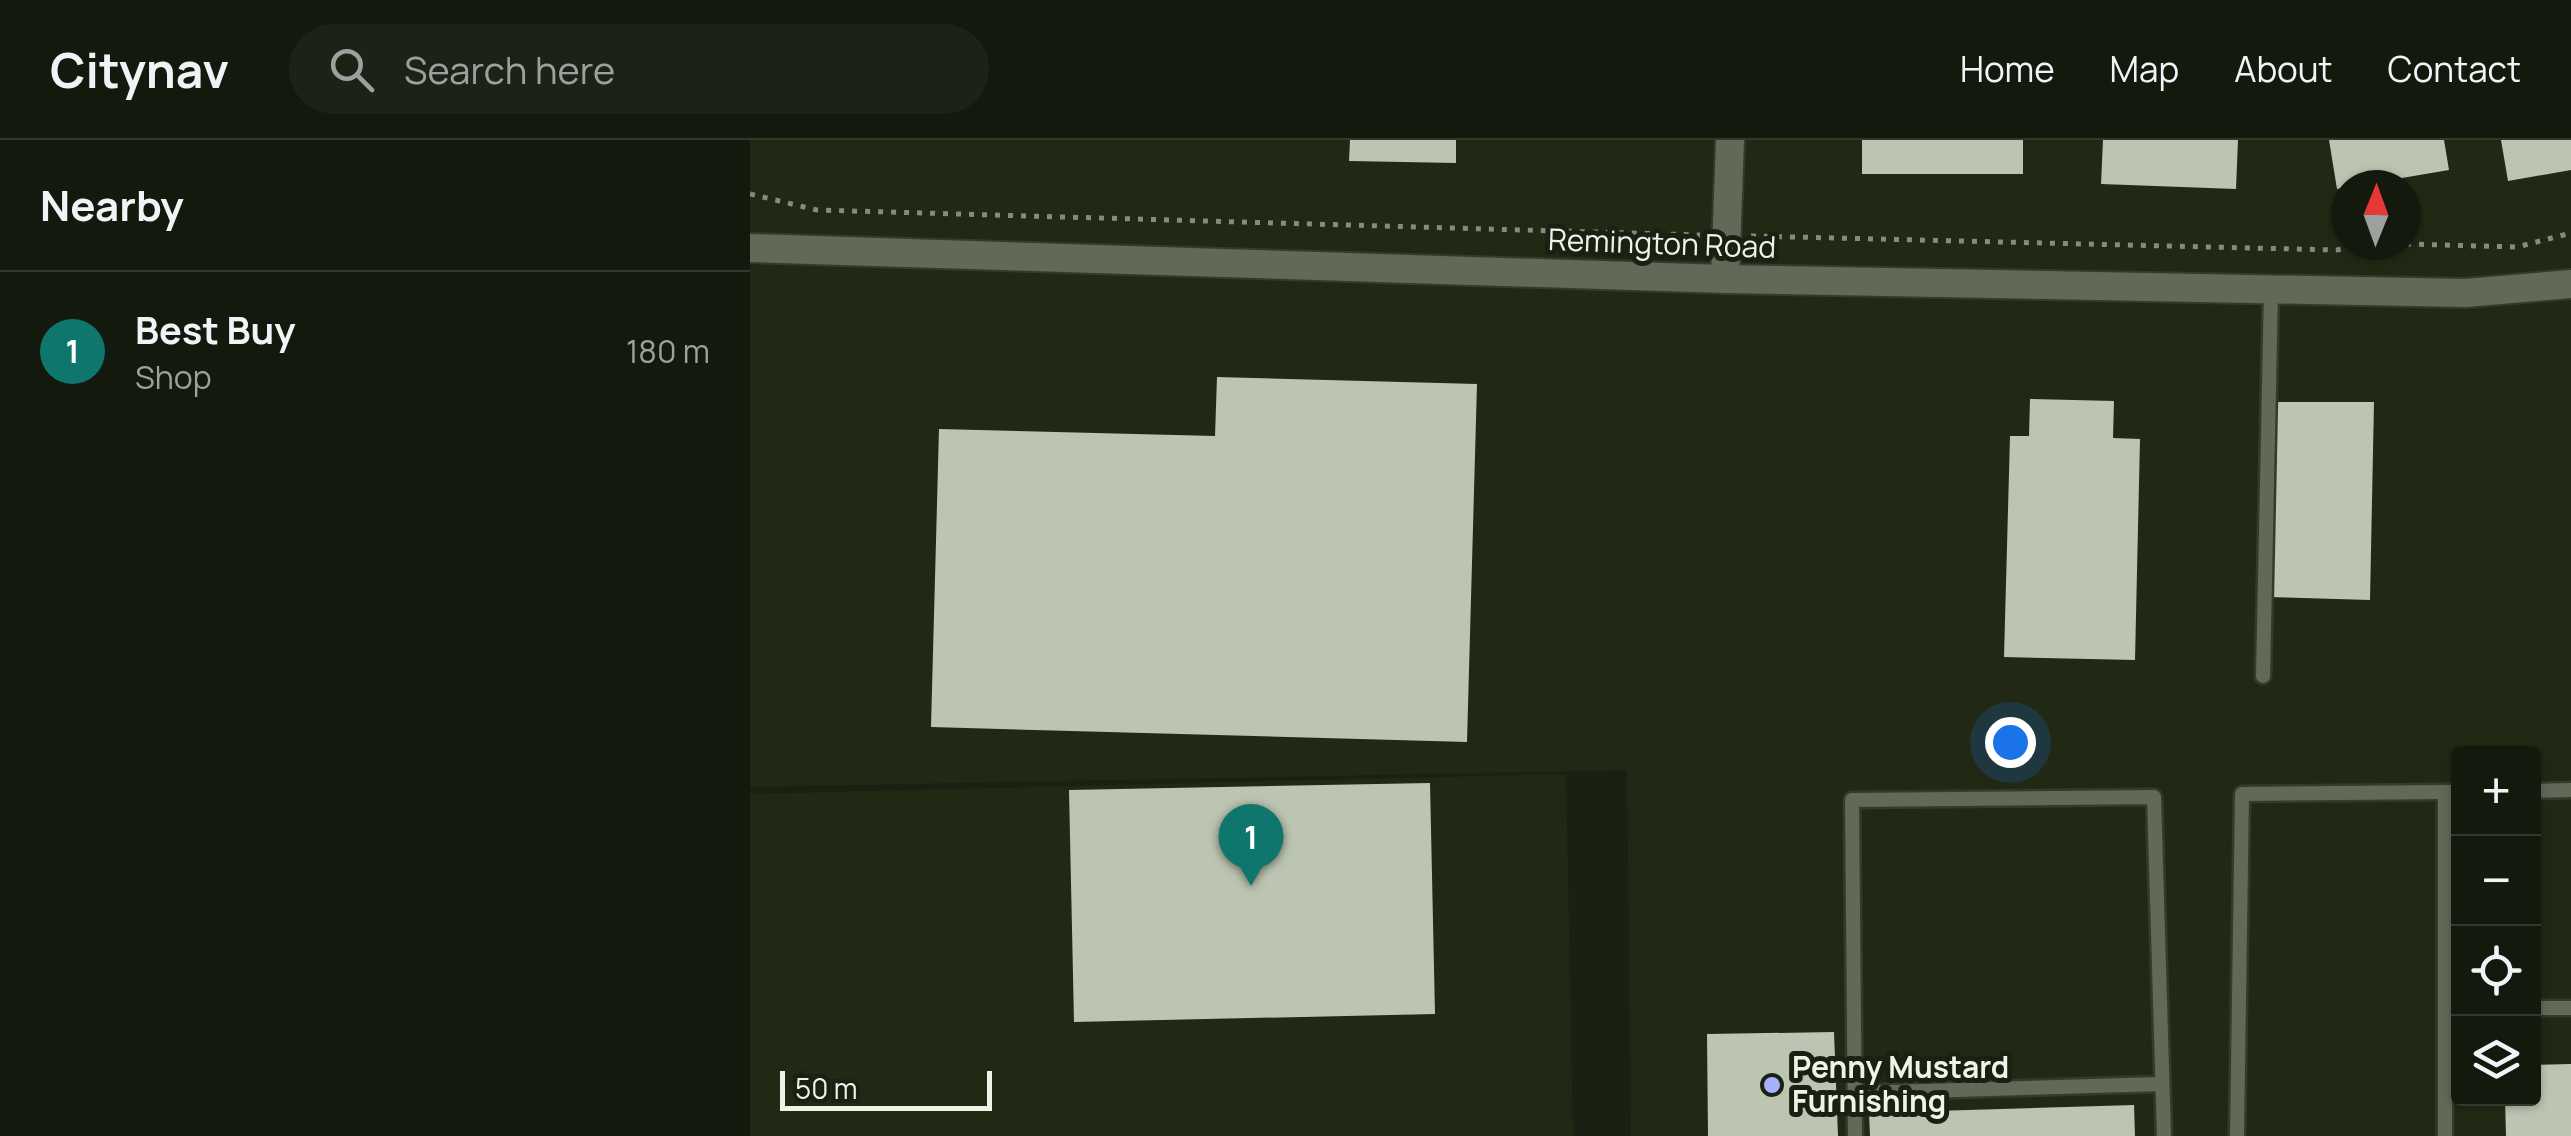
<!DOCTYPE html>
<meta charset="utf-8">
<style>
:root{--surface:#14190e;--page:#1d2217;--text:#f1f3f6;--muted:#9da09e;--line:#33382e;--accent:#0f766e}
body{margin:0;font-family:Manrope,sans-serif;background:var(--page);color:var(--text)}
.controls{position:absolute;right:30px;bottom:30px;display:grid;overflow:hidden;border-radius:10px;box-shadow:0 2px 8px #0004}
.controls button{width:90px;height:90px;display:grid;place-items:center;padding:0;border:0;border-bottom:2px solid var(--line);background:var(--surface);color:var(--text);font:50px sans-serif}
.compass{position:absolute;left:1581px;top:30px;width:90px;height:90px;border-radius:50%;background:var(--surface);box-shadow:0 2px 8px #0004;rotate:1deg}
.scale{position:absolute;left:30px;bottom:25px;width:212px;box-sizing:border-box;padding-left:10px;border:5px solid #eff4e9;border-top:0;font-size:28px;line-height:35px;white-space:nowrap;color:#eff4e9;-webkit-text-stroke:8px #1b2112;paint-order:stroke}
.you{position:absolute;left:1260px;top:602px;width:35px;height:35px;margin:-25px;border:8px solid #fff;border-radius:50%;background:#1a73e8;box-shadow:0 0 0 15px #1a73e833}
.badge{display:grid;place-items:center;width:65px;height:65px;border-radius:50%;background:var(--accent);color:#fff;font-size:32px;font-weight:700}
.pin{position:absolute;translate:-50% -82px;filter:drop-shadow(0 2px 5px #0008)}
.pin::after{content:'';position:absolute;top:52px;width:35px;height:30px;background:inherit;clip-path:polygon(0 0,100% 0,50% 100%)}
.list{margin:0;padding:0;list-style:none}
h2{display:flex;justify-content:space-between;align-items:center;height:130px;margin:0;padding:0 40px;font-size:42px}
h2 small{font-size:32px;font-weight:400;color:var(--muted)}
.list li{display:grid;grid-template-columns:65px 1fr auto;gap:30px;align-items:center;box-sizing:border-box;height:160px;padding:0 40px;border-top:2px solid var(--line)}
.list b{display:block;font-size:38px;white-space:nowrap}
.list p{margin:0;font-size:32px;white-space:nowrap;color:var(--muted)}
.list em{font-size:32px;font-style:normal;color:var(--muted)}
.icon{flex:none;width:55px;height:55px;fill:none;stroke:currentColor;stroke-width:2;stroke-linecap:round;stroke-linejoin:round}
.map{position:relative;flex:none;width:1821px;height:996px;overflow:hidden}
header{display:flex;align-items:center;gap:60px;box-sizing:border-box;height:140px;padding:0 50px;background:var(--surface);border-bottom:2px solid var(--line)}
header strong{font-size:48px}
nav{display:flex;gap:55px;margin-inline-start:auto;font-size:35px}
.search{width:700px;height:90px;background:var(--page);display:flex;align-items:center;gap:25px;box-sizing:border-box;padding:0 35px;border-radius:55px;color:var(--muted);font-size:38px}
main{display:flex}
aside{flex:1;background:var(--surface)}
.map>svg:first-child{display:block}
.built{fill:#212914;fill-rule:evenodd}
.building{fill:#bcc5b1}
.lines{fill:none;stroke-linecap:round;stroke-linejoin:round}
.lane-casing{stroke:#353a2f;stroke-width:19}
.street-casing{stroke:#353a2f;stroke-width:32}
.path{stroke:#858b7e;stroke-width:5;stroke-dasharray:5 8;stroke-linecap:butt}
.lane{stroke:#616957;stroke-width:14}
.street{stroke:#616957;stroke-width:28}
.poi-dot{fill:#a6b1fc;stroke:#1b2112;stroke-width:4}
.labels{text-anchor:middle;stroke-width:10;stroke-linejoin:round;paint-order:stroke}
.street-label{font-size:30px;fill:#eff4e9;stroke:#1b2112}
.poi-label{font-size:30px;font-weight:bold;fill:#eff4e9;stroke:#1b2112;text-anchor:start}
</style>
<header>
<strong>Citynav</strong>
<div class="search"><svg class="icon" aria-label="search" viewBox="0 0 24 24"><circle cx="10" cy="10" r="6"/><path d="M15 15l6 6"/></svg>Search here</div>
<nav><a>Home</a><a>Map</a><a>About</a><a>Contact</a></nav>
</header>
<main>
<aside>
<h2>Nearby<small></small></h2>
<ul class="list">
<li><span class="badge">1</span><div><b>Best Buy</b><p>Shop</p></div><em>180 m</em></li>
</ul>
</aside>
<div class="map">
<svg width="1821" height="996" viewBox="0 0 1821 996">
<rect width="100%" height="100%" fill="#1b2112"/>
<!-- built -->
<g class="built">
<path d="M 0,0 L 1821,0 L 1821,996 L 881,996 L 877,630 L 0,647 ZM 1596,45 L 1656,45 L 1656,105 L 1596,105 ZM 1709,614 L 1784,614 L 1784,958 L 1709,958 Z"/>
<polygon points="816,634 823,996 0,996 0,654"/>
</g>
<!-- building -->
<g class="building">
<polygon points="600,0 706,0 706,23 599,21"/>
<rect x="1112" y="0" width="161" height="34"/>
<polygon points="1353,0 1488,0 1486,49 1351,44"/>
<polygon points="1579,0 1694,0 1699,30 1587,49"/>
<polygon points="1751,0 1821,0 1821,30 1758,41"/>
<polygon points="467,237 727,244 717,602 181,587 189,289 465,296"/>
<polygon points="1280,259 1364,261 1363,298 1390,299 1385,520 1254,517 1260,296 1279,296"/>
<polygon points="1526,262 1624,262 1620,460 1518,457"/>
<polygon points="680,643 685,874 324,882 319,650"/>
<polygon points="1084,892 1088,996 958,996 957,894"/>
<polygon points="1821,924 1821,996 1756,996 1755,958 1784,958 1784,925"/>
<polygon points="1384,965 1385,996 1120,996 1119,973"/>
</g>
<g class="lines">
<!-- lane casing -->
<g class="lane-casing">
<g id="lane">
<polyline points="1513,536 1521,150"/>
<polyline points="1784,651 1821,650"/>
<polyline points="1784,868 1821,868"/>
<polyline points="1105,953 1412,944"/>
<polyline points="1105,996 1102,660 1404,657 1414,996"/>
<polyline points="1487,996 1492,654 1695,652"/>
<polyline points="1695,996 1695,652 1709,652"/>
</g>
</g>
<!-- street casing -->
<g class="street-casing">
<g id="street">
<polyline points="0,108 975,139 1715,153 1821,144"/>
<polyline points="975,139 980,0"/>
</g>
</g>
<!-- path -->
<g class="path">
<polyline points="0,54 67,70 950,95"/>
<polyline points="1001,96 1586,110 1618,105"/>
<polyline points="1656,104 1767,107 1821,93"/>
</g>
<!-- lane -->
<use href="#lane" class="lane"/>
<!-- street -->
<use href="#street" class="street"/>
</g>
<!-- markers -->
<circle class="poi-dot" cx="1022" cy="945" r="10"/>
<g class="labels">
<!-- street labels -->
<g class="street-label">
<text transform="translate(912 104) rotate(2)" y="10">Remington Road</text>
</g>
<!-- poi labels -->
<g class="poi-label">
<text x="1042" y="938">Penny Mustard<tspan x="1042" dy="34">Furnishing</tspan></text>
</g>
</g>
</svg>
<div class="controls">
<button>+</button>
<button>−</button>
<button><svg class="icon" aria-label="locate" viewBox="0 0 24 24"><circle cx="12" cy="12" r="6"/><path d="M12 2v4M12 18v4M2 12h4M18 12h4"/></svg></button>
<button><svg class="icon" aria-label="layers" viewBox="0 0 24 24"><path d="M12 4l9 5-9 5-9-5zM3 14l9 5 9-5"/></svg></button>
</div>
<svg class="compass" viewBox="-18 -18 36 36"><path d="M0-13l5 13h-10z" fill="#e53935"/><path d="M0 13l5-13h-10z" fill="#9da09e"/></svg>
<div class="scale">50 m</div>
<div class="you"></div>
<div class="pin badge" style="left:501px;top:746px">1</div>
</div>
</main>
